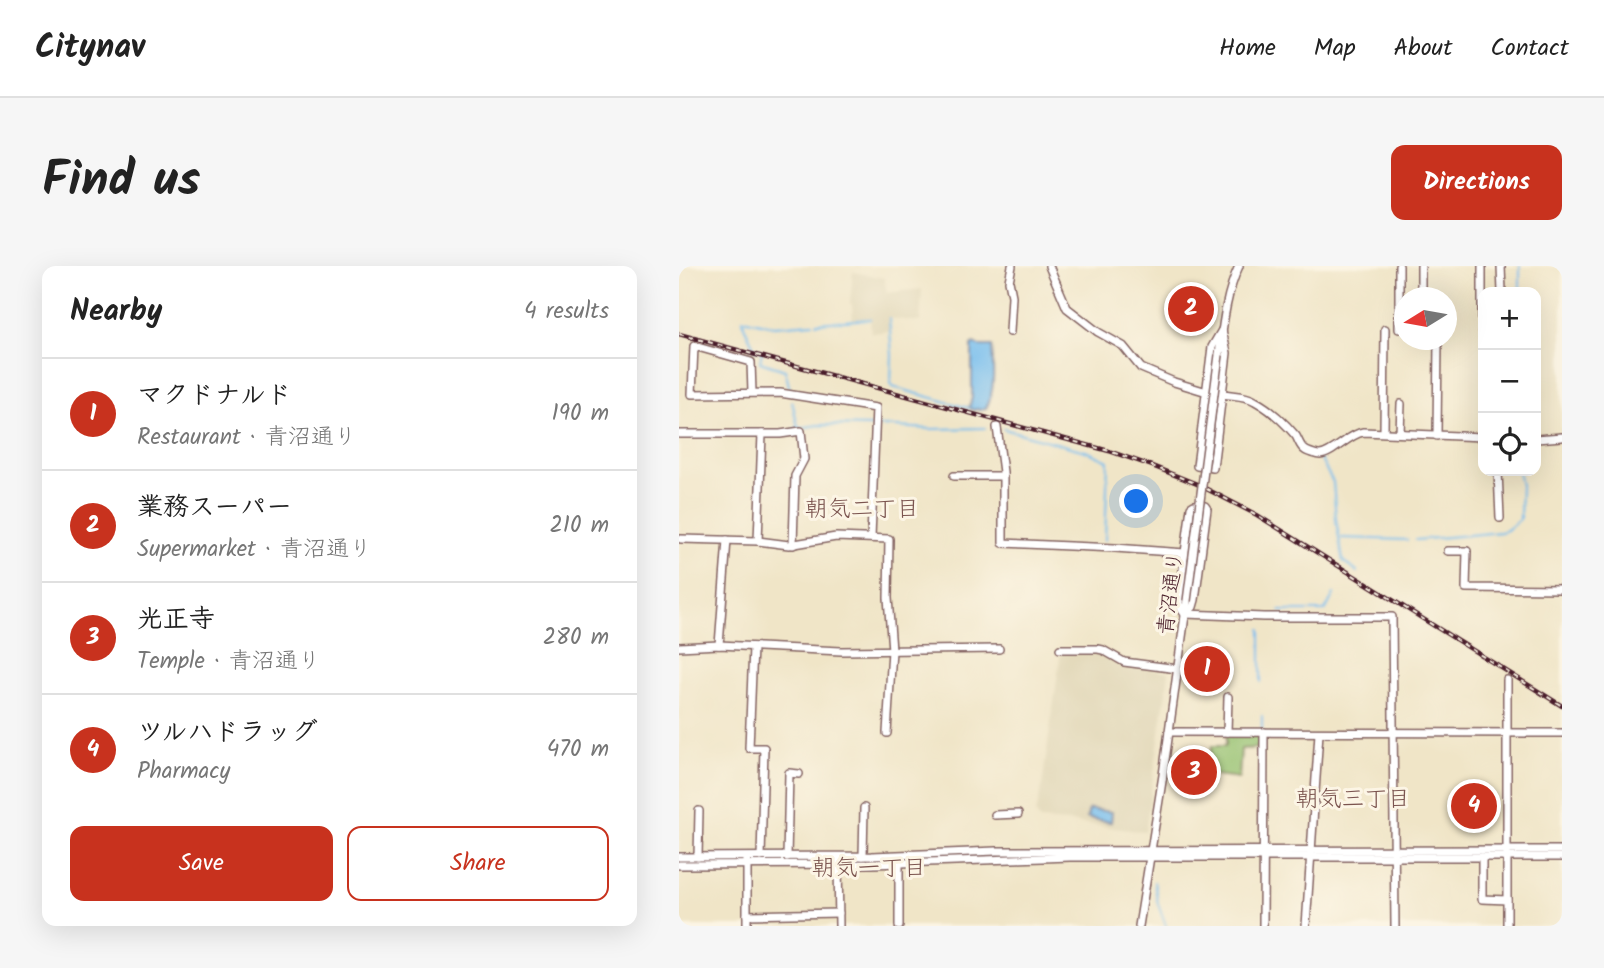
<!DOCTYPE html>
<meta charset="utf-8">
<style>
:root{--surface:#fff;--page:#f6f6f6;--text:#222;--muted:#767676;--line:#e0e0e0;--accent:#c8321e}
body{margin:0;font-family:Kalam,"Klee One",sans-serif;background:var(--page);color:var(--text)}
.controls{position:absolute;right:21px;top:21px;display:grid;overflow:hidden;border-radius:14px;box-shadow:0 7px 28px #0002}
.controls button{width:63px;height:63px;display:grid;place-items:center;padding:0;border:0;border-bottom:2px solid var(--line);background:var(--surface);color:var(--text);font:35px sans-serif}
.compass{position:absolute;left:715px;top:21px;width:63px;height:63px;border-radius:50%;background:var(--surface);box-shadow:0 7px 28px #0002;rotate:259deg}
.you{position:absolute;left:458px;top:236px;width:24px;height:24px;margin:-18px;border:5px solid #fff;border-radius:50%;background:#1a73e8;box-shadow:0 0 0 10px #1a73e833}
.badge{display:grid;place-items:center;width:46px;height:46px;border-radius:50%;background:var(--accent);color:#fff;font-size:23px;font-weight:700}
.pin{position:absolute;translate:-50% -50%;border:4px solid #fff;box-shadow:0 2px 7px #0006}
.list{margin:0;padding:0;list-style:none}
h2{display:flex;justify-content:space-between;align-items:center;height:91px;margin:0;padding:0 28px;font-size:30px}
h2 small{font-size:23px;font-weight:400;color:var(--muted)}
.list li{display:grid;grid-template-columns:46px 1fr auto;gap:21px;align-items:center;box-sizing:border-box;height:112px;padding:0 28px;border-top:2px solid var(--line)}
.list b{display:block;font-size:26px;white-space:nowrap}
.list p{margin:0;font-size:23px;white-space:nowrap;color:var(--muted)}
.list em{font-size:23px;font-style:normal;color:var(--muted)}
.actions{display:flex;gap:14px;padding:21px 28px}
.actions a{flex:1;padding:16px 0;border:2px solid var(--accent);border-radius:14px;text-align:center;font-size:24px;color:var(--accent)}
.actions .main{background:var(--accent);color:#fff}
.icon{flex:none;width:38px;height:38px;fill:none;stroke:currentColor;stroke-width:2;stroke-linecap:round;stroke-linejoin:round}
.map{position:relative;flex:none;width:883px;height:660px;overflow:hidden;border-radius:14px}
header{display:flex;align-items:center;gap:42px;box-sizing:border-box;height:98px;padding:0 35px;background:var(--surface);border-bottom:2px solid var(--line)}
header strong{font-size:33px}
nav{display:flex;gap:38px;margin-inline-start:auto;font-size:24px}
.intro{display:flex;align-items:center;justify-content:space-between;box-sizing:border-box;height:168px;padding:0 42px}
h1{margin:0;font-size:49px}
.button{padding:18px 32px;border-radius:14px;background:var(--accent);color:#fff;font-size:24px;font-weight:700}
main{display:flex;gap:42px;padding:0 42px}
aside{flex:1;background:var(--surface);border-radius:14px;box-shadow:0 7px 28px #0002}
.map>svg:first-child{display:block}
.built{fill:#e1d7b7}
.green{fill:#95c16f;stroke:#70704d;stroke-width:2}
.water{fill:#77beee;stroke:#606e8c;stroke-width:2}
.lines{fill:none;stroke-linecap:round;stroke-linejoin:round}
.stream{stroke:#77beee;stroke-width:2}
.minor-casing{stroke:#846462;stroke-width:10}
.minor{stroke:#fff;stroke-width:7}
.rail-casing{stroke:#4a1f2b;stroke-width:4.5}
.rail{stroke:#fcf5e5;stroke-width:2;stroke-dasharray:5;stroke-linecap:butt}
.minor-bridge-casing{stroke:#846462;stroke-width:10;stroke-linecap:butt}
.minor-bridge{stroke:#fff;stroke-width:7}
.labels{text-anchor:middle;stroke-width:6;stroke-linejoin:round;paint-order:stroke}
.street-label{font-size:21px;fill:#4a1f2b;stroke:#fcf5e5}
.neighbourhood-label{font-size:23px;fill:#7b544f;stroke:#fcf5e5}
</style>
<header>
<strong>Citynav</strong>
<nav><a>Home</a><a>Map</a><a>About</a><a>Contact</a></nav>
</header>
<div class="intro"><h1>Find us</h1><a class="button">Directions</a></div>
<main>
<aside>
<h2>Nearby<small>4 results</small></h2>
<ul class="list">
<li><span class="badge">1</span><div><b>マクドナルド</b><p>Restaurant · 青沼通り</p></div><em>190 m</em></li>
<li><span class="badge">2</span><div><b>業務スーパー</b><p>Supermarket · 青沼通り</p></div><em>210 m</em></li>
<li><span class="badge">3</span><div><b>光正寺</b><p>Temple · 青沼通り</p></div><em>280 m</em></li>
<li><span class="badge">4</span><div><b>ツルハドラッグ</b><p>Pharmacy</p></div><em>470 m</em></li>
</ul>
<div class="actions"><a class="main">Save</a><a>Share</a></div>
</aside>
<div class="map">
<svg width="883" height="660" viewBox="0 0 883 660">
<rect width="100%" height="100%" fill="#fcf5e5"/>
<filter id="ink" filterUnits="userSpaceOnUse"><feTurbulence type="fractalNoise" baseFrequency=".0143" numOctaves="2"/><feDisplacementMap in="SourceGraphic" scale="14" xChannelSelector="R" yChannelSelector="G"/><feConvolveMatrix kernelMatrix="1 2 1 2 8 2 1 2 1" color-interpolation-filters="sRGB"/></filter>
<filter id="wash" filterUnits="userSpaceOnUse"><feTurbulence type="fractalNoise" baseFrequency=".00686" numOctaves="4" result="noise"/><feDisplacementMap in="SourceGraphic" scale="28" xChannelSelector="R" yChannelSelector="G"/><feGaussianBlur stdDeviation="1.57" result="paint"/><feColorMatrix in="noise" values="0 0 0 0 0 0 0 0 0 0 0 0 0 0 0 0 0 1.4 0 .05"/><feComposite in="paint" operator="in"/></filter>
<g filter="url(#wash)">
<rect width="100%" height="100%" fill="#f0e5c7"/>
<!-- built -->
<g class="built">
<polygon points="174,6 205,12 208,27 243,23 241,56 210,52 211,65 192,67 191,53 174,54 173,39 171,37"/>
<polygon points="382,386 423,387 444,398 490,406 466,566 392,556 361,554 357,548 363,520"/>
</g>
<!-- green -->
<polygon class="green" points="547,469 580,469 580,482 562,483 560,512 528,508 533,480 547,480"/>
<!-- water -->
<g class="water">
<path d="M 295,78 L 300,80 L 313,80 C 314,100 317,124 307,142 L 302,144 L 299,143 L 295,144 L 290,142 L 293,131 L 293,80 Z"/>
<polygon points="410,543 433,546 432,556 408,552"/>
</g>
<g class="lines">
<!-- stream -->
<g class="stream">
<polyline points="841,26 841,0"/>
<polyline points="210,52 213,89 212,117 214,121 290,142"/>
<polyline points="138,57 191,53"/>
<polyline points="111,124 106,104 81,96 83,85 76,83 65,60 64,53 95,60 134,57"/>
<polyline points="113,135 119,161"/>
<polyline points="198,160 253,163 306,162"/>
<polyline points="115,163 139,159 193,160"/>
<polyline points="325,163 410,186 429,195 426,274"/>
<polyline points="641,193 654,216 657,254 664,295 678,306"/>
<polyline points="663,272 728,274"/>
<polyline points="737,274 822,266 828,264 841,253 842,219 839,205"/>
<polyline points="601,345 646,345 655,328"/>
<polyline points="582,416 582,363"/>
<polyline points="583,463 583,450"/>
<polyline points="475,616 479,638 487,660"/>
</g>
</g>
</g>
<g filter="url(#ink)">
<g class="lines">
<!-- minor casing -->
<g class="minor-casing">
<g id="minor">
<polyline points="370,0 388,42 419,66 444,80 462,102 495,116 528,126"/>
<polyline points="822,0 823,26"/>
<polyline points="742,32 742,0"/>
<polyline points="720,63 720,0"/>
<polyline points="803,63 803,0"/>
<polygon points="543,64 548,87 534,202 518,200 533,81"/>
<polyline points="331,66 333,30 330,15 333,0"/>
<path d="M 540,89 C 544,58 547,28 560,0"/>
<polyline points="73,127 72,96 15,80 13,128 101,127 197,142 192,272"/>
<path d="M 544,128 C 554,130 566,129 576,135 C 591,143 606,157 617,170 C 620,175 621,181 626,184 C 628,186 638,189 641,189 C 654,188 670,168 684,166 L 804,171"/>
<polyline points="318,161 324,206 324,277 436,282 506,287 500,337 502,343 506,348"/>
<polyline points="705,166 706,63"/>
<polyline points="721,167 722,138"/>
<polyline points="0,168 101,168 122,165 125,193 116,210 114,279"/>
<polyline points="758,170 759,74"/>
<polyline points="857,173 883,171"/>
<polyline points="819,205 821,252"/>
<polyline points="275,210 324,210"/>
<polyline points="2,273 79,275 110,279 157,271 210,273 209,332 213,384 208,467"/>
<polyline points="79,275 83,168"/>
<polyline points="769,285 788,285 787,322 883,323"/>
<polyline points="506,287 512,241 515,239 526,240 528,243 516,334 514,341 507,347"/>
<polyline points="506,348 585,351 713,351 716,660"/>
<polyline points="40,379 48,274"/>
<polyline points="0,381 40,379 162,385 320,383"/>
<polyline points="74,381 70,482 85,482 82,591"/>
<polyline points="381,383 419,383 424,384 445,396 499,403"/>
<polyline points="828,414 828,660"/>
<polyline points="490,466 883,467"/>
<polyline points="548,466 549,431"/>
<polyline points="316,549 339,548"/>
<polyline points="184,590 185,542"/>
<polyline points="0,591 193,590 317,585 883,584"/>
<polyline points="19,591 20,545"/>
<polyline points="108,591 110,507 120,508"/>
<polyline points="803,591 803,633 828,634"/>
<polyline points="159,594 160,660"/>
<polyline points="0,599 194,598 391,591 883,591"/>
<polyline points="68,649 160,647"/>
<polyline points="68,660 68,594"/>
<polyline points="220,660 220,594"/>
<polyline points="460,660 484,509 508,335"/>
<polyline points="584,660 585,466"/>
<polyline points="627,660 640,467"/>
</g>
</g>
<!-- minor -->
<use href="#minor" class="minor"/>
<!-- rail casing -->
<g class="rail-casing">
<polyline id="rail" points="0,68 430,185 473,200 518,218 578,249 883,440"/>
</g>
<!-- rail -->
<use href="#rail" class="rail"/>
<!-- minor-bridge casing -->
<g class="minor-bridge-casing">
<polyline id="minor-bridge" points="508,335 540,89"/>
</g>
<!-- minor-bridge -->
<use href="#minor-bridge" class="minor-bridge"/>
</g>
</g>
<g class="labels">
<!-- street labels -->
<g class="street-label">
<text transform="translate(491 327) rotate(-83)" y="7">青沼通り</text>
</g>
<!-- neighbourhood labels -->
<g class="neighbourhood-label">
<text x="183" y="250">朝気二丁目</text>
<text x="674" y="540">朝気三丁目</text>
<text x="190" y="609">朝気一丁目</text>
</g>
</g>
</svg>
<div class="controls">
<button>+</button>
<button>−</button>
<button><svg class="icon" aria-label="locate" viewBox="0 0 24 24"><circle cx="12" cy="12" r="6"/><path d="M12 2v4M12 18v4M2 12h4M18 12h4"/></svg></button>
</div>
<svg class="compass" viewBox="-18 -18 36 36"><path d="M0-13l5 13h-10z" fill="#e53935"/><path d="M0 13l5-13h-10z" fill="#767676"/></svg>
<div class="you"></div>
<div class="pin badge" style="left:528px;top:403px">1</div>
<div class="pin badge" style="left:512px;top:43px">2</div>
<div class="pin badge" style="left:515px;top:506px">3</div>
<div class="pin badge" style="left:795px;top:540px">4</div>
</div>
</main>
